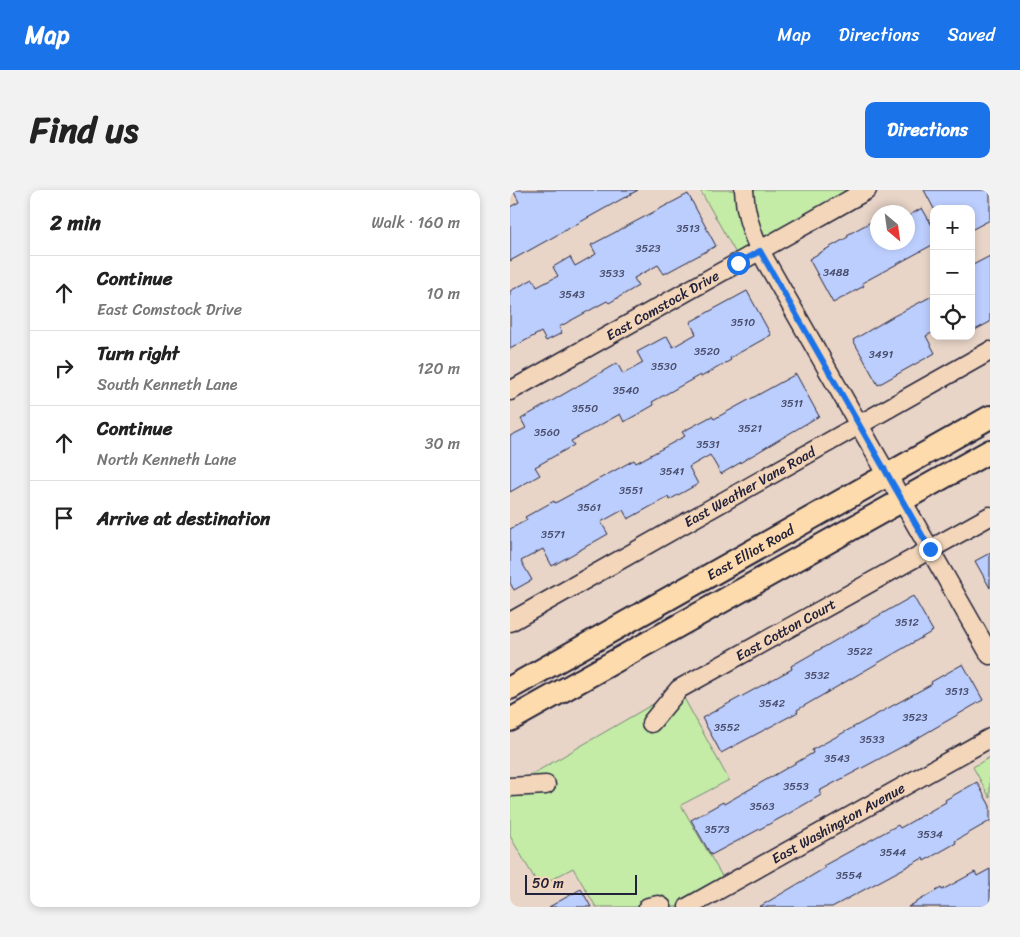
<!DOCTYPE html>
<meta charset="utf-8">
<style>
:root{--surface:#fff;--page:#f2f2f2;--text:#222;--muted:#767676;--line:#e0e0e0;--accent:#1a73e8}
body{margin:0;font-family:Sriracha,sans-serif;background:var(--page);color:var(--text)}
.controls{position:absolute;right:15px;top:15px;display:grid;overflow:hidden;border-radius:10px;box-shadow:0 2px 8px #0003}
.controls button{width:45px;height:45px;display:grid;place-items:center;padding:0;border:0;border-bottom:1px solid var(--line);background:var(--surface);color:var(--text);font:25px sans-serif}
.compass{position:absolute;left:360px;top:15px;width:45px;height:45px;border-radius:50%;background:var(--surface);box-shadow:0 2px 8px #0003;rotate:151deg}
.scale{position:absolute;left:15px;bottom:12px;width:112px;box-sizing:border-box;padding-left:5px;border:2px solid #22223b;border-top:0;font-size:14px;line-height:18px;white-space:nowrap;color:#22223b;-webkit-text-stroke:4px #f4d7ba;paint-order:stroke}
.stop{position:absolute;width:15px;height:15px;margin:-11px;border:4px solid #1a73e8;border-radius:50%;background:#fff}
.stop.end{background:#1a73e8;border-color:#fff;box-shadow:0 1px 5px #0008}
.list{margin:0;padding:0;list-style:none}
h2{display:flex;justify-content:space-between;align-items:center;height:65px;margin:0;padding:0 20px;font-size:21px}
h2 small{font-size:16px;font-weight:400;color:var(--muted)}
.list li{display:grid;grid-template-columns:32px 1fr auto;gap:15px;align-items:center;box-sizing:border-box;height:75px;padding:0 20px;border-top:1px solid var(--line)}
.list b{display:block;font-size:19px;white-space:nowrap}
.list p{margin:0;font-size:16px;white-space:nowrap;color:var(--muted)}
.list em{font-size:16px;font-style:normal;color:var(--muted)}
.icon{flex:none;width:28px;height:28px;fill:none;stroke:currentColor;stroke-width:2;stroke-linecap:round;stroke-linejoin:round}
.map{position:relative;flex:none;width:480px;height:717px;overflow:hidden;border-radius:10px}
header{display:flex;align-items:center;gap:30px;box-sizing:border-box;height:70px;padding:0 25px;background:var(--accent);color:#fff}
header strong{font-size:24px}
nav{display:flex;gap:28px;margin-inline-start:auto;font-size:18px}
.intro{display:flex;align-items:center;justify-content:space-between;box-sizing:border-box;height:120px;padding:0 30px}
h1{margin:0;font-size:35px}
.button{padding:12px 22px;border-radius:10px;background:var(--accent);color:#fff;font-size:18px;font-weight:700}
main{display:flex;gap:30px;padding:0 30px}
aside{flex:1;background:var(--surface);border-radius:10px;box-shadow:0 2px 8px #0003}
.map>svg:first-child{display:block}
.green{fill:#c4eca7;stroke:#738771}
.building{fill:#bccefe;stroke:#22223b}
.lines{fill:none;stroke-linecap:round;stroke-linejoin:round}
.minor-casing{stroke:#22223b;stroke-width:21}
.major-casing{stroke:#22223b;stroke-width:26}
.minor{stroke:#f4d7ba;stroke-width:18}
.major{stroke:#fedbac;stroke-width:22}
.route{stroke:#1a73e8;stroke-width:6}
.labels{text-anchor:middle;stroke-width:4;stroke-linejoin:round;paint-order:stroke}
.number-label{font-size:11px;fill:#484d6c}
.street-label{font-size:14px;fill:#22223b;stroke:#f4d7ba}
</style>
<header>
<strong>Map</strong>
<nav><a>Map</a><a>Directions</a><a>Saved</a></nav>
</header>
<div class="intro"><h1>Find us</h1><a class="button">Directions</a></div>
<main>
<aside>
<h2>2 min<small>Walk · 160 m</small></h2>
<ul class="list">
<li><svg class="icon" aria-label="ahead" viewBox="0 0 24 24"><path d="M12 20V5M6 11l6-6 6 6"/></svg><div><b>Continue</b><p>East Comstock Drive</p></div><em>10 m</em></li>
<li><svg class="icon" aria-label="right" viewBox="0 0 24 24"><path d="M7 20v-9h11M14 6l5 5-5 5"/></svg><div><b>Turn right</b><p>South Kenneth Lane</p></div><em>120 m</em></li>
<li><svg class="icon" aria-label="ahead" viewBox="0 0 24 24"><path d="M12 20V5M6 11l6-6 6 6"/></svg><div><b>Continue</b><p>North Kenneth Lane</p></div><em>30 m</em></li>
<li><svg class="icon" aria-label="arrive" viewBox="0 0 24 24"><path d="M6 21V4h12l-3 4 3 4H6"/></svg><div><b>Arrive at destination</b></div></li>
</ul>
</aside>
<div class="map">
<svg width="480" height="717" viewBox="0 0 480 717">
<rect width="100%" height="100%" fill="#e9d5c8"/>
<filter id="ink" filterUnits="userSpaceOnUse"><feTurbulence type="fractalNoise" baseFrequency=".02" numOctaves="2"/><feDisplacementMap in="SourceGraphic" scale="10" xChannelSelector="R" yChannelSelector="G"/><feConvolveMatrix kernelMatrix="1 2 1 2 8 2 1 2 1" color-interpolation-filters="sRGB"/></filter>
<g filter="url(#ink)">
<!-- green -->
<g class="green">
<polygon points="190,0 347,0 228,67"/>
<polygon points="169,499 219,590 171,615 217,695 178,717 86,717 63,678 29,696 0,646 0,597"/>
<polygon points="480,567 480,608 463,577"/>
</g>
<!-- building -->
<g class="building">
<polygon points="3,0 128,0 0,71 0,17 9,12"/>
<polygon points="414,0 480,0 480,30 461,40 461,19 424,19"/>
<polygon points="178,4 206,56 154,84 148,75 124,88 128,96 99,113 97,111 49,137 52,143 36,151 31,142 0,159 0,101 23,89 27,97 48,86 43,77 60,67 65,76 86,64 81,55"/>
<polygon points="412,18 424,39 424,54 352,93 354,96 323,113 299,69 338,47 337,45 368,28 368,52 398,52 398,26"/>
<polygon points="480,66 480,132 461,142 461,76"/>
<polygon points="237,101 261,145 220,168 221,170 191,187 190,185 142,212 144,215 114,232 110,224 61,251 64,255 25,277 30,285 0,302 0,246 16,238 11,229 107,173 113,184 133,173 127,162 157,146 163,157 186,144 180,132"/>
<polygon points="424,105 424,142 416,146 425,163 368,195 343,150 382,127"/>
<polygon points="286,184 309,226 211,284 200,265 179,277 188,294 159,310 158,307 118,329 113,320 91,332 98,344 42,376 33,359 11,371 22,390 4,400 0,393 0,339 17,330 15,327 44,311 45,313 124,270 126,273 175,246 172,242 202,226 204,229"/>
<polygon points="480,363 480,398 465,371"/>
<polygon points="403,406 423,441 287,520 288,522 211,563 192,528 282,479 281,476"/>
<polygon points="453,474 473,510 399,553 309,601 311,605 278,624 201,665 181,630 213,612 214,614 303,563 302,560 422,494 421,492"/>
<polygon points="467,592 480,616 480,631 445,651 446,653 414,671 413,668 322,717 249,717 315,678 313,676 388,635 390,638 436,612 435,610"/>
<polygon points="480,679 480,717 398,717 431,698 432,700 465,682 467,686"/>
<polygon points="71,699 81,717 39,717"/>
</g>
<g class="lines">
<!-- minor casing -->
<g class="minor-casing">
<g id="minor">
<path d="M 234,0 C 235,22 240,40 250,61 L 480,465"/>
<path id="s1" d="M 0,201 L 357,0"/>
<path id="s2" d="M 0,432 L 480,161"/>
<path id="s3" d="M 141,533 L 169,499 L 480,326"/>
<polyline points="0,597 36,595"/>
<polyline points="138,717 148,715 152,717"/>
<path id="s4" d="M 178,717 L 480,548"/>
</g>
</g>
<!-- major casing -->
<g class="major-casing">
<g id="major">
<path id="s5" d="M 0,498 L 480,227"/>
<polyline points="0,530 480,261"/>
</g>
</g>
<!-- minor -->
<use href="#minor" class="minor"/>
<!-- major -->
<use href="#major" class="major"/>
</g>
</g>
<g class="lines" filter="url(#ink)">
<!-- route -->
<polyline class="route" points="228,73 250,61 420,359"/>
</g>
<g class="labels">
<!-- number labels -->
<g class="number-label">
<text x="178" y="42">3513</text>
<text x="138" y="62">3523</text>
<text x="326" y="86">3488</text>
<text x="102" y="87">3533</text>
<text x="62" y="108">3543</text>
<text x="233" y="136">3510</text>
<text x="197" y="165">3520</text>
<text x="371" y="168">3491</text>
<text x="154" y="180">3530</text>
<text x="116" y="204">3540</text>
<text x="282" y="217">3511</text>
<text x="75" y="222">3550</text>
<text x="240" y="242">3521</text>
<text x="37" y="246">3560</text>
<text x="198" y="258">3531</text>
<text x="162" y="285">3541</text>
<text x="121" y="304">3551</text>
<text x="79" y="321">3561</text>
<text x="43" y="348">3571</text>
<text x="397" y="436">3512</text>
<text x="350" y="465">3522</text>
<text x="307" y="489">3532</text>
<text x="447" y="505">3513</text>
<text x="262" y="517">3542</text>
<text x="405" y="531">3523</text>
<text x="217" y="541">3552</text>
<text x="362" y="553">3533</text>
<text x="327" y="572">3543</text>
<text x="286" y="600">3553</text>
<text x="252" y="620">3563</text>
<text x="207" y="643">3573</text>
<text x="420" y="648">3534</text>
<text x="383" y="666">3544</text>
<text x="339" y="689">3554</text>
</g>
<!-- street labels -->
<g class="street-label">
<text dy="5" stroke="none"><textPath href="#s1" startOffset="175">East Comstock Drive</textPath></text>
<text dy="5" stroke="none"><textPath href="#s2" startOffset="275">East Weather Vane Road</textPath></text>
<text dy="5" stroke="none"><textPath href="#s5" startOffset="276">East Elliot Road</textPath></text>
<text dy="5" stroke="none"><textPath href="#s3" startOffset="166">East Cotton Court</textPath></text>
<text dy="5" stroke="none"><textPath href="#s4" startOffset="172">East Washington Avenue</textPath></text>
</g>
</g>
</svg>
<div class="controls">
<button>+</button>
<button>−</button>
<button><svg class="icon" aria-label="locate" viewBox="0 0 24 24"><circle cx="12" cy="12" r="6"/><path d="M12 2v4M12 18v4M2 12h4M18 12h4"/></svg></button>
</div>
<svg class="compass" viewBox="-18 -18 36 36"><path d="M0-13l5 13h-10z" fill="#e53935"/><path d="M0 13l5-13h-10z" fill="#767676"/></svg>
<div class="scale">50 m</div>
<div class="stop" style="left:228px;top:73px"></div>
<div class="stop end" style="left:420px;top:359px"></div>
</div>
</main>
